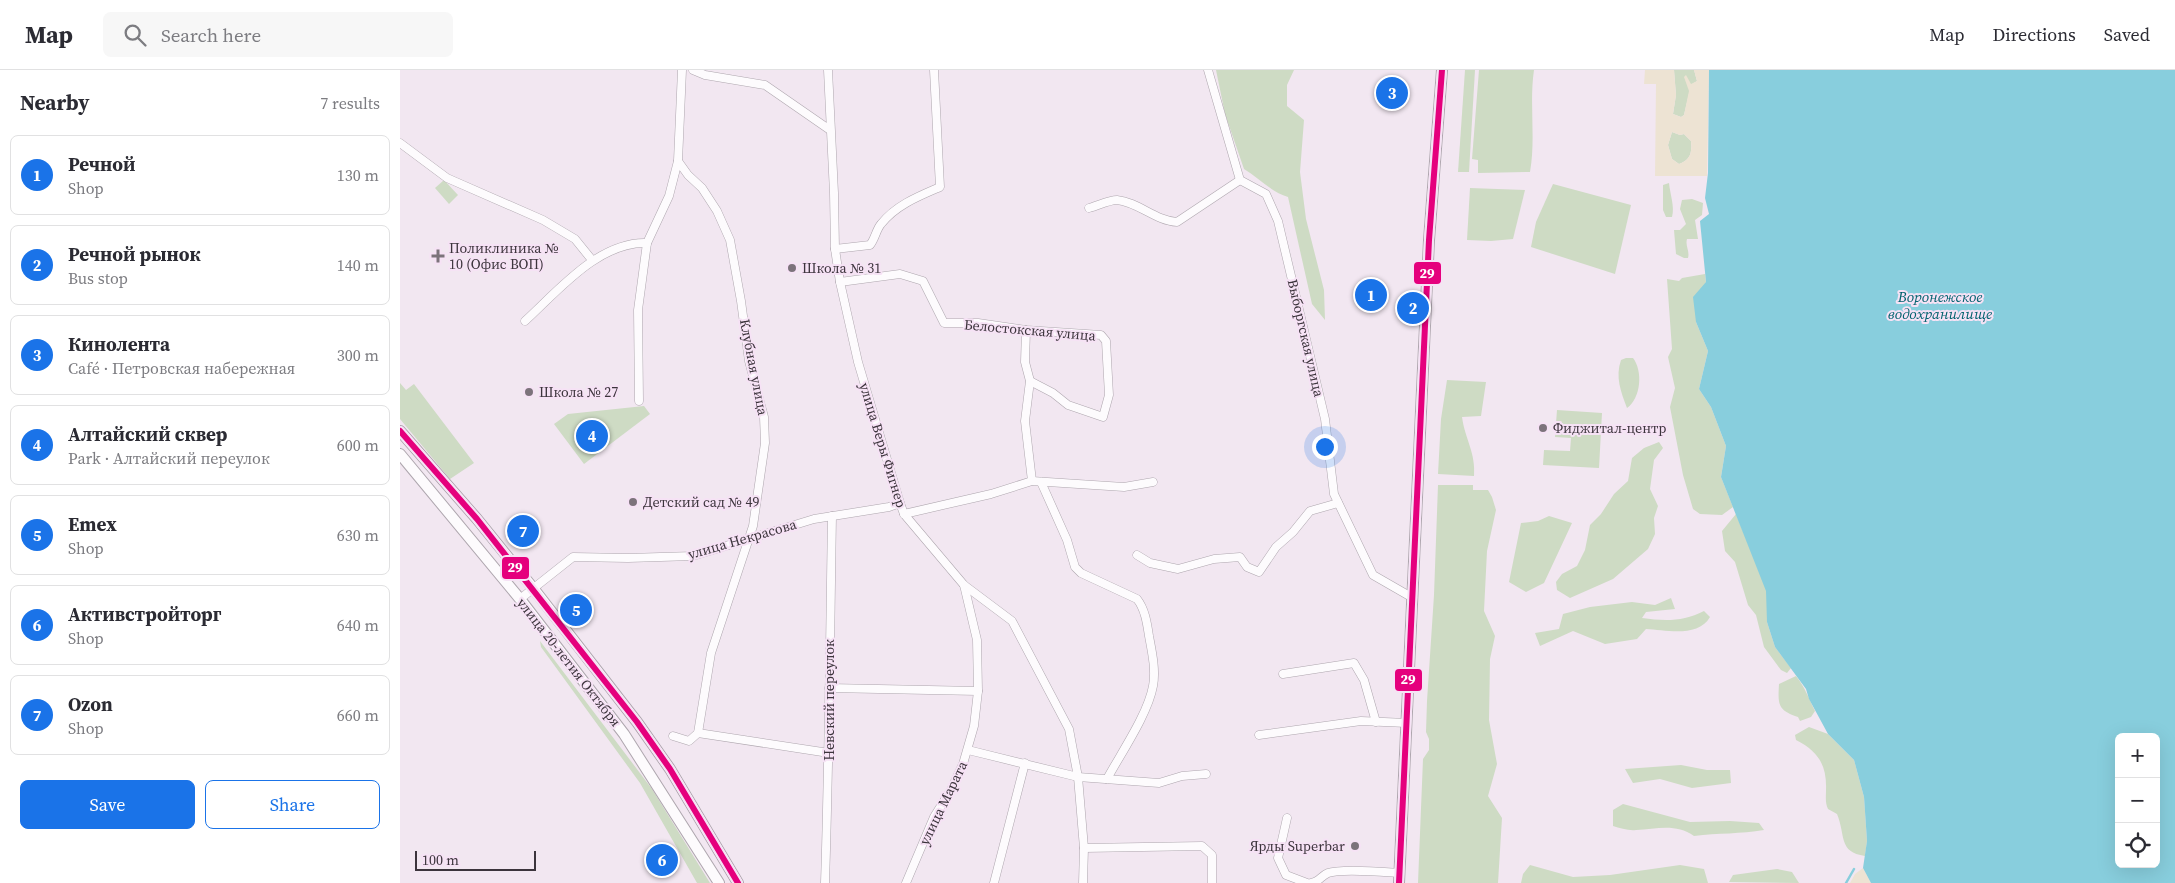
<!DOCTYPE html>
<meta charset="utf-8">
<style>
:root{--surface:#fff;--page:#f7f7f7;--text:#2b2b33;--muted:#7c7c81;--line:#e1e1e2;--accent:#1a73e8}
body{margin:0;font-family:"Source Serif 4",serif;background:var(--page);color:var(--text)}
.controls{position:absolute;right:15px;bottom:15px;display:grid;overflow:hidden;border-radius:8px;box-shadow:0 5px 20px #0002}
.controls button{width:45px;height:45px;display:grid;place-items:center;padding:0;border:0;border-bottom:1px solid var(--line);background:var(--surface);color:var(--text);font:25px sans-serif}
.scale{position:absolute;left:15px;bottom:12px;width:121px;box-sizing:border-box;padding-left:5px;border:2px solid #3c343c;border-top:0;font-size:14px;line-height:18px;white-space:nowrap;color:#3c343c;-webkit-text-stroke:4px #f6e2f5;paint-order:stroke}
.you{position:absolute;left:924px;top:376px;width:18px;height:18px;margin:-12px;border:4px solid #fff;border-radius:50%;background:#1a73e8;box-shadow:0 0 0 8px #1a73e833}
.badge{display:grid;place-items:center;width:32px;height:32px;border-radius:50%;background:var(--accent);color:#fff;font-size:16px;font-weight:700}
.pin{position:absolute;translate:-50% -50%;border:2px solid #fff;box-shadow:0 1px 5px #0006}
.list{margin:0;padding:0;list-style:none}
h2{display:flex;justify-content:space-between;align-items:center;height:65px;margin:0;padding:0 20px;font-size:21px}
h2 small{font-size:16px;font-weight:400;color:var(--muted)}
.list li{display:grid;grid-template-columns:32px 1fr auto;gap:15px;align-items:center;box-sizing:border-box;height:80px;margin:0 10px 10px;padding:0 10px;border:1px solid var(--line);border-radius:8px}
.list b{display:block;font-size:19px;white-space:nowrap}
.list p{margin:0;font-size:16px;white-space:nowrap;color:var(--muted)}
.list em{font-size:16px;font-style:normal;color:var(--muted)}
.actions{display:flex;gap:10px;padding:15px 20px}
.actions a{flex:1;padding:11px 0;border:1px solid var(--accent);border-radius:8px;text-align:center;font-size:18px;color:var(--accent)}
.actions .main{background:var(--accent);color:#fff}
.icon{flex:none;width:28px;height:28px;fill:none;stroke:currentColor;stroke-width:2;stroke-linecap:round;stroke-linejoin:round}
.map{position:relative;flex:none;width:1775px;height:813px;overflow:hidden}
header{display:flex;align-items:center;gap:30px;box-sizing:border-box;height:70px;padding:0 25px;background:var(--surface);border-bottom:1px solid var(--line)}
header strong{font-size:24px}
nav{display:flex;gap:28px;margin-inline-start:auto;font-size:18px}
.search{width:350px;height:45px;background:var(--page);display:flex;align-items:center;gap:12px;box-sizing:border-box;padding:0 18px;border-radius:8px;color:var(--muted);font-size:19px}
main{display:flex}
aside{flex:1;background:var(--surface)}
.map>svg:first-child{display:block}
.green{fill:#cedbc4}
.sand{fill:#ede3d3;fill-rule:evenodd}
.water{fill:#88cedd;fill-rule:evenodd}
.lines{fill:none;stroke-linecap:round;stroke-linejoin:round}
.stream{stroke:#88cedd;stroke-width:2.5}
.minor-casing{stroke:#aea6ae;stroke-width:9}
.major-casing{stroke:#aea6ae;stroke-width:12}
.minor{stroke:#fdfbfd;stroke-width:8}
.major{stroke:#fdfbfd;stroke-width:10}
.bus-1-casing{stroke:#f6e2f5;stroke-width:10}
.bus-1{stroke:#e5007d;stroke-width:6}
.poi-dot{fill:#7c737b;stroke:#f6e2f5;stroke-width:2}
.labels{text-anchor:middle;stroke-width:4;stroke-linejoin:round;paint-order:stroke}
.poi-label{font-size:14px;fill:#3c343c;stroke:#f6e2f5;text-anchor:start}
.street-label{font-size:14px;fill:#3c343c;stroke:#f6e2f5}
.water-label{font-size:15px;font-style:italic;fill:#01626e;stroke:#f6e2f5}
.line-badge{stroke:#f6e2f5;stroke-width:2}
.badge-label{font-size:14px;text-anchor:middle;font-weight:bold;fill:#fff}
</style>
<header>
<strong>Map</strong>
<div class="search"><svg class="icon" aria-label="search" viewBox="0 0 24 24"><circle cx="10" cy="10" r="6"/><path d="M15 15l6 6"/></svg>Search here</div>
<nav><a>Map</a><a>Directions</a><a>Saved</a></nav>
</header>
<main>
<aside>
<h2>Nearby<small>7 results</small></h2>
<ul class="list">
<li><span class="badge">1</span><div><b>Речной</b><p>Shop</p></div><em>130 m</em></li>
<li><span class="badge">2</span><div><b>Речной рынок</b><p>Bus stop</p></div><em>140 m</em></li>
<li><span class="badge">3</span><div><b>Кинолента</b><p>Café · Петровская набережная</p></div><em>300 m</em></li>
<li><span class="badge">4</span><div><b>Алтайский сквер</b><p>Park · Алтайский переулок</p></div><em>600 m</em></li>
<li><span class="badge">5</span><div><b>Emex</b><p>Shop</p></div><em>630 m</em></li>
<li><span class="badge">6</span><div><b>Активстройторг</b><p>Shop</p></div><em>640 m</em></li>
<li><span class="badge">7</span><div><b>Ozon</b><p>Shop</p></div><em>660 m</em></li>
</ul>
<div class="actions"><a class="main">Save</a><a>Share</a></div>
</aside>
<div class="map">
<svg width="1775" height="813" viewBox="0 0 1775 813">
<rect width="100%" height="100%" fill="#f2e7f1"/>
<!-- green -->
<g class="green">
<path d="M 816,0 L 894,0 L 887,15 L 887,36 L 904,50 L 900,102 L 906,149 L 924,220 L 925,250 L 912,234 L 888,127 C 871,122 859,108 844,99 L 825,44 Z"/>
<polygon points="1065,0 1075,0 1069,102 1058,102"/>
<path d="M 1079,0 L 1134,0 C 1129,34 1136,68 1130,102 L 1078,103 L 1078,90 L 1072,89 Z"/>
<polygon points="1274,0 1294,0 1297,11 1291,15 1284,45 1281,47 1273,44 1276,25"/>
<path d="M 1272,62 L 1280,65 L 1284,64 L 1291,71 C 1292,82 1291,90 1279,94 L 1272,89 L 1268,75 Z"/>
<polygon points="44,110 58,125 49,134 35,118"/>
<path d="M 1269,113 C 1270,124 1275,137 1272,147 L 1266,147 L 1263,140 L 1263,115 Z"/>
<polygon points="1153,114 1231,135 1215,204 1131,177 1136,152"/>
<polygon points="1070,118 1125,120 1113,169 1091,171 1067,170"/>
<path d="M 1292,129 L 1303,133 L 1302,145 L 1295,150 L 1298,169 L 1287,169 C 1285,176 1290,181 1288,188 L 1284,188 L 1276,184 L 1274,160 L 1280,160 L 1286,154 L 1280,139 L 1282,130 Z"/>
<polygon points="1305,204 1306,212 1296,252 1308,281 1299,319 1311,337 1326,376 1321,407 1333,437 1322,445 1300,444 1293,439 1283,405 1270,337 1275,318 1268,287 1272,279 1267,209 1279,211 1282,208"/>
<path d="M 1226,288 L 1233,288 C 1243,301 1241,328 1227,338 C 1221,322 1215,307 1221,290 Z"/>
<path d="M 1047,310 L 1086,312 L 1081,346 L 1062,347 C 1065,369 1076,383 1074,406 L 1038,404 L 1041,349 Z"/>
<polygon points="0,313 6,320 14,314 74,393 50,409 0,349"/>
<polygon points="244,336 250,344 184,394 154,354 168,344"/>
<polygon points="1157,340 1202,343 1199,398 1143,395 1144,380 1170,381 1171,368 1155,367"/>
<polygon points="1259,372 1263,378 1254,390 1250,419 1258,436 1254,448 1255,464 1248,479 1213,509 1170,528 1157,520 1156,512 1162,504 1177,496 1185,480 1190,455 1201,444 1214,424 1228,411 1232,388 1244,378"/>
<polygon points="1038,415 1073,415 1073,420 1088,420 1092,427 1096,440 1087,481 1084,541 1095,566 1090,589 1089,650 1097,694 1088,726 1102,748 1098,813 1018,813 1023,689 1029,680 1029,669 1026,662 1027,631 1034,525"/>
<polygon points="1336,444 1367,521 1367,552 1375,577 1391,598 1387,603 1381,600 1364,577 1356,545 1348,535 1335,492 1325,481 1322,461"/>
<polygon points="1149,446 1172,453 1144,513 1126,522 1109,512 1121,453 1138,451"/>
<path d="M 1271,528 L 1275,539 L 1246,542 L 1242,548 C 1264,551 1283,552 1304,541 L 1310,547 C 1298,568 1266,560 1246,559 L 1237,569 L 1205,574 L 1173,561 L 1140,576 L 1135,563 L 1159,559 L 1163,544 L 1190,537 L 1232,532 L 1255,535 Z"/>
<polygon points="140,571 252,719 310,813 297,813 240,713 141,577"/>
<path d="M 1396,606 C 1405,617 1409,629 1415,641 L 1411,647 L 1400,651 L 1398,647 C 1377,640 1378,634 1379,614 Z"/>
<path d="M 1409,657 L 1428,664 L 1454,690 L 1464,727 L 1467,771 L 1465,786 C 1438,782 1446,766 1437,744 L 1428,739 C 1425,732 1426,728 1426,720 C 1427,695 1418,681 1396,670 L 1395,665 Z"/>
<polygon points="1281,695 1307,700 1330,700 1331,713 1292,718 1260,709 1233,713 1225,699"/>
<path d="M 1223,734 L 1290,752 L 1330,751 L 1359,753 L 1364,760 C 1341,764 1318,763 1294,766 C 1276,753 1257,759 1236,760 C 1229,761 1220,758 1213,756 L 1213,740 Z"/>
<polygon points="1130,795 1173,807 1210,805 1280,795 1304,799 1308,813 1121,813 1123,804"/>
<polygon points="1377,799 1392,802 1399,813 1329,812 1333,805"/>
</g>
<!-- sand -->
<g class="sand">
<path d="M 1245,0 L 1274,0 L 1276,25 L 1273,44 L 1281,47 L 1284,45 L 1289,21 L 1284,7 L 1286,5 L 1291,14 L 1297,11 L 1294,0 L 1309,0 L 1307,106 L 1255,106 L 1256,14 L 1244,14 ZM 1272,62 L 1280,65 L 1284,64 L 1291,71 C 1292,82 1291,90 1279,94 L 1272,89 L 1268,75 Z"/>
<polygon points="1463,798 1471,813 1450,813 1455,804"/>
</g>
<!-- water -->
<path class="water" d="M 1309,0 L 1775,0 L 1775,813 L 1471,813 L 1463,798 L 1467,771 L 1464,727 L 1454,690 L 1428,664 L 1409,629 L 1406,619 L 1375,577 L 1367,552 L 1366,521 L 1321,407 L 1326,376 L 1311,337 L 1299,319 L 1308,281 L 1296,252 L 1293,227 L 1306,212 L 1300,151 L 1309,144 L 1305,128 L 1308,103 ZM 1719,667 L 1756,667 L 1756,794 L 1719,794 Z"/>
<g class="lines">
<!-- stream -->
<polyline class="stream" points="1446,813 1454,799"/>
<!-- minor casing -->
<g class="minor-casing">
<g id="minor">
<polyline points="293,0 305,5 365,15 430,60"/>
<polyline points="428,0 434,123 435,179 440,212 458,292 500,433 504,444 564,515 612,551 669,659 678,707 684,778 683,813"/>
<polyline points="808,0 840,110 866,124 878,151 925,349 934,424 973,505 1013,528"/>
<polyline points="0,73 47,108 143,150 175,169 192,190"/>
<path d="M 689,138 C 697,136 709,130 717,130 C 738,132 756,151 777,152 L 840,110"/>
<path d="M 435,179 L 470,175 C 475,169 476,160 481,154 C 496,135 519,126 540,117 L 534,0"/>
<polyline points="440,212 500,204 523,211 544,253 578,253 626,260 701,265 706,271 709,325 703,347 668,335 653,323 630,311"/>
<path d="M 125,251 C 158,221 199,171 247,173"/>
<polyline points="626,260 625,292 630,311 625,351 632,411"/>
<polyline points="239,331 238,240 247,173 269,126 278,91"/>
<path d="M 641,412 L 667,470 L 675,497 L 681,503 L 737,529 C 745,539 747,553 749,566 C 752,582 756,600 753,616 C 748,644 721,683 707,709"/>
<polyline points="504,444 591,424 632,411 724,417 753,412"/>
<polyline points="737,485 750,493 778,499 814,489 840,487 847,497 859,502 876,477 893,462 910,441 938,433"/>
<polyline points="120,529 173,487 228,488 293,486 414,449 489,437 500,433"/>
<polyline points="883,604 954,593 964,610 976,652"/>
<polyline points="429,618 578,621"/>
<polyline points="298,663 429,683"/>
<polyline points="859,665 961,651 1007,653"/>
<polyline points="273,666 289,671 298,663 311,583 353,456 365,373 364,347 349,291 341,231 330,170 317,141 302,118 288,105 278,91 282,0"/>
<polyline points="568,680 678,707 759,713 782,706 806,704"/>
<polyline points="887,748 878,788 886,805 907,813"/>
<polyline points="684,778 802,776 812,785 812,813"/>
<path d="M 425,813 C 429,691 430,569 432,446"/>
<polyline points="506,813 534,747 551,720 563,694 574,656 578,621 577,570 564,515"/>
<polyline points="594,813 625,693"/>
<path d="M 911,813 C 919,812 921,806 928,803 C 942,798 984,802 1000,803"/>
</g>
</g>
<!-- major casing -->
<g class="major-casing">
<g id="major">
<polyline points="0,361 77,449 133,518 237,652 270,699 338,813"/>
<polyline points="0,384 120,529 224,664 319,813"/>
<polyline points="999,813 1029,170 1042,0"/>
</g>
</g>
<!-- minor -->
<use href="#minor" class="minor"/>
<!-- major -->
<use href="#major" class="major"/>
<!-- bus-1 casing -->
<g class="bus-1-casing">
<g id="bus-1">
<polyline points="0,361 77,449 237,652 270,699 338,813"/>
<polyline points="999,813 1029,170 1042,0"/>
</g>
</g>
<!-- bus-1 -->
<use href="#bus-1" class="bus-1"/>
</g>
<!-- markers -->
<g class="poi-dot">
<path d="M35.5 178.5h5v5h5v5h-5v5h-5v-5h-5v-5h5z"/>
<circle cx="392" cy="198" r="5"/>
<circle cx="129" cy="322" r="5"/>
<circle cx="1143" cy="358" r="5"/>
<circle cx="233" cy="432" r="5"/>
<circle cx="955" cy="776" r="5"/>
</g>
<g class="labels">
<!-- poi labels -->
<g class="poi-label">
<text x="49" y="183">Поликлиника №<tspan x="49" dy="16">10 (Офис ВОП)</tspan></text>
<text x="402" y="203">Школа № 31</text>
<text x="139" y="327">Школа № 27</text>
<text x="1153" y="363">Фиджитал-центр</text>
<text x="243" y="437">Детский сад № 49</text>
<text x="945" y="781" text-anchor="end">Ярды Superbar</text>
</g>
<!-- street labels -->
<g class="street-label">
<text transform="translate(630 260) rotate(5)" y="5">Белостокская улица</text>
<text transform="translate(906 268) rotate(77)" y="5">Выборгская улица</text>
<text transform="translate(354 297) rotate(79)" y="5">Клубная улица</text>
<text transform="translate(483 375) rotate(73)" y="5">улица Веры Фигнер</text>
<text transform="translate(342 469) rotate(-16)" y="5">улица Некрасова</text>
<text transform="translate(169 592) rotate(52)" y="5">улица 20-летия Октября</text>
<text transform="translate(429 630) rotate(-90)" y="5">Невский переулок</text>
<text transform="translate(543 733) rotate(-64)" y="5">улица Марата</text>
</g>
<!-- water labels -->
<g class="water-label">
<text x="1540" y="232">Воронежское<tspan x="1540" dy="17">водохранилище</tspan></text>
</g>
</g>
<g class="line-badge">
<rect x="1013" y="191" width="29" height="24" rx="5" fill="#e5007d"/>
<rect x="101" y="486" width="29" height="24" rx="5" fill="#e5007d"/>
<rect x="994" y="598" width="29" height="24" rx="5" fill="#e5007d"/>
</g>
<g class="badge-label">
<text x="1027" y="208">29</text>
<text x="115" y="502">29</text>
<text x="1008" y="614">29</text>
</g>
</svg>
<div class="controls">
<button>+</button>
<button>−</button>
<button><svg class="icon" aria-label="locate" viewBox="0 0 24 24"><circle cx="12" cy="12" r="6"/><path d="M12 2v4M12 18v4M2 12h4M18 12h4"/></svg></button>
</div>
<div class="scale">100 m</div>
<div class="you"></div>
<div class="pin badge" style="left:971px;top:225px">1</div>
<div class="pin badge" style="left:1013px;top:238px">2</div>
<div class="pin badge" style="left:992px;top:23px">3</div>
<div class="pin badge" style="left:192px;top:366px">4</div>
<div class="pin badge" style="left:176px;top:540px">5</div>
<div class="pin badge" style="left:262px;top:790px">6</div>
<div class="pin badge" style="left:123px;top:461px">7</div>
</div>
</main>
